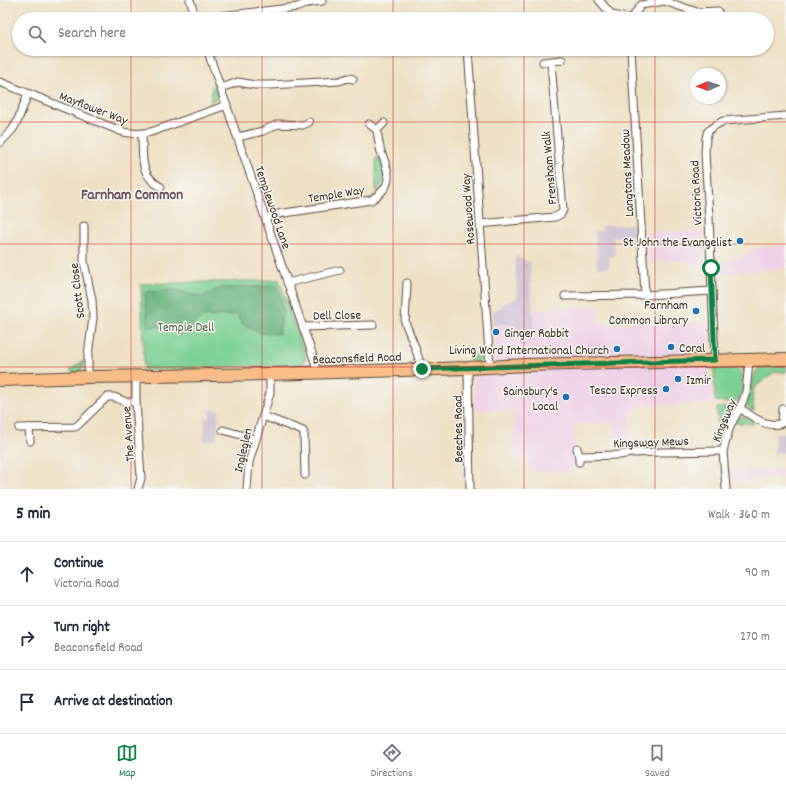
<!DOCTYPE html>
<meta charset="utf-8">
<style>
:root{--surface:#fff;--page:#f2f2f3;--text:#1f2937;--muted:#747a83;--line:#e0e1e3;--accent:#0b8043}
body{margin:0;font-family:Dekko,sans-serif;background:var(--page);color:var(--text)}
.compass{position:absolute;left:690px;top:68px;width:36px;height:36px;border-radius:50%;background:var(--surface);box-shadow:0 1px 3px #0004;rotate:268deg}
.stop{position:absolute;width:12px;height:12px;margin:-9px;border:3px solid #0b8043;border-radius:50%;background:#fff}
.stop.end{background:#0b8043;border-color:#fff;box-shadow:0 1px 4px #0008}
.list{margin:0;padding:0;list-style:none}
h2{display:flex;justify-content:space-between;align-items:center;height:52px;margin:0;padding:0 16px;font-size:17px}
h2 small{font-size:13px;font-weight:400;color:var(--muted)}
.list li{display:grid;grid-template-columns:26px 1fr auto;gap:12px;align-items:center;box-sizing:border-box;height:64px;padding:0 16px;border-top:1px solid var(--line)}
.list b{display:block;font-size:15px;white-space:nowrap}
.list p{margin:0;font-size:13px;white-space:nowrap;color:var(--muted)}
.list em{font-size:13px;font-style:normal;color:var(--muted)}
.icon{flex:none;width:22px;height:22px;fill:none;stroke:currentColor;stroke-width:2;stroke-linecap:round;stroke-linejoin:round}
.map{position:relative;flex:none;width:786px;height:489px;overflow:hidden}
.search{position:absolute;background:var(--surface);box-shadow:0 1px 3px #0004;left:12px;right:12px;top:12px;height:44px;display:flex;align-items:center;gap:10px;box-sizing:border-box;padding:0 14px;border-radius:22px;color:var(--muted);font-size:15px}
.sheet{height:244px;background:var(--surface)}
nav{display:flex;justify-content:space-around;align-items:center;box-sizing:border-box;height:56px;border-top:1px solid var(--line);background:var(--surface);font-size:11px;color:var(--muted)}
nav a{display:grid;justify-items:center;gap:2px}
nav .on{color:var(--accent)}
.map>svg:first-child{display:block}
.built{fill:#efd0e6}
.industrial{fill:#cdbed2}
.green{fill:#7cd092;stroke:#5c7d58}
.forest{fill:#65b27c;stroke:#506e4d}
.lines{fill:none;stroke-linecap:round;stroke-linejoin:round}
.minor-casing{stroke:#564537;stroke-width:9}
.primary-casing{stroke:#564537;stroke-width:14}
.minor{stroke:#fff;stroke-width:7}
.primary{stroke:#f8bd89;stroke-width:12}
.route{stroke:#0b8043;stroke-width:5}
.grid{fill:none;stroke:#d62828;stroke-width:1;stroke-opacity:0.55}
.poi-dot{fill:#1f6fb2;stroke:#f6f6f2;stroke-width:1.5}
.labels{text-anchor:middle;stroke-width:3;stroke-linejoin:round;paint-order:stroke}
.street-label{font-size:13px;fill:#3b2a1e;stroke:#f6f6f2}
.poi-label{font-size:13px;fill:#3b2a1e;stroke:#f6f6f2;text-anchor:end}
.park-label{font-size:13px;fill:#4e5c41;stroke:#f6f6f2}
.quarter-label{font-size:15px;font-weight:bold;fill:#71535a;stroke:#f6f6f2}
</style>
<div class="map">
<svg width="786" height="489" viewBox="0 0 786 489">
<rect width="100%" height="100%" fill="#f6f6f2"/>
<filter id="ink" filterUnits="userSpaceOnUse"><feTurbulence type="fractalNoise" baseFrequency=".025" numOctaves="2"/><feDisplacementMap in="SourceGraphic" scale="8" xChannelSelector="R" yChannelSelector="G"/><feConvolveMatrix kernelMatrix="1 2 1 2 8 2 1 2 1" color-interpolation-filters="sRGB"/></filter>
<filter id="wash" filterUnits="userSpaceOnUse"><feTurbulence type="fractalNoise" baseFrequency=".012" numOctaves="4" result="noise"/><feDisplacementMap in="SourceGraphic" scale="16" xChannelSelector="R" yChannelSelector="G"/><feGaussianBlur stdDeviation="0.9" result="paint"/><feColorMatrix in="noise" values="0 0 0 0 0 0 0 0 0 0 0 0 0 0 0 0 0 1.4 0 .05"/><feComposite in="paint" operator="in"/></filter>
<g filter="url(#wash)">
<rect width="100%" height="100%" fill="#eee0c2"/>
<!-- built -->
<g class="built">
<polygon points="704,231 705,264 687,264 687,260 648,262 645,233"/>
<polygon points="786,245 786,268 718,274 717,263 728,261 749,253 756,248"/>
<polygon points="598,306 599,325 662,322 680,323 709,322 710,340 708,352 708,374 713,381 714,404 637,406 637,411 631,411 630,450 614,450 614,423 575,424 575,471 528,472 528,458 514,458 513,410 475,411 474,376 495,375 493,325 506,324 507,325 533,328 532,310 563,307 563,309"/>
<polygon points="0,388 2,388 3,423 1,489 0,489"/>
<polygon points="782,469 782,478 764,478 761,480 731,481 730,471"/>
</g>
<!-- industrial -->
<g class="industrial">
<polygon points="635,224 636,235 613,237 615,256 609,256 609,268 597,268 595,231 603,231 601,226"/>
<polygon points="515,257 518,257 530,263 533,329 514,329 512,325 506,325 506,324 493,325 493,309 499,309 504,303 517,299"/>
<polygon points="210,409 219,410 217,440 204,441 205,418 210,418"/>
<polygon points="775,433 786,433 786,452 774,454"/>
</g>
<!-- green -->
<g class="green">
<polygon points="213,83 216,86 217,98 210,102"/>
<path d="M 376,158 L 380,158 C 385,175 387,178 376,192 Z"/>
<polygon points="279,280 306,358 302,365 144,370 141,284"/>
<polygon points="484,349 485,354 483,359 475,362 469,360"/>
<polygon points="83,361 83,368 77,373 70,370"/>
<path d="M 767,365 L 786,366 L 786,372 L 774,372 L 754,388 L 752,397 L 754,411 L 751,410 L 747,407 C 747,400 753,374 758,369 C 760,367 764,366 767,365 Z"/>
<path d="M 735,366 C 747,376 745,394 734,403 L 715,401 L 714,367 Z"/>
<polygon points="725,407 728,408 729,411 718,440 717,408"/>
<path d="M 740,417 C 747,417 750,418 754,424 L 735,423 L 737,419 Z"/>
</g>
<!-- forest -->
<polygon class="forest" points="277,286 283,310 279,334 261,333 241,323 238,314 202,317 179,336 169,326 148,327 145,292 176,290 201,297 221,288"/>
</g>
<g filter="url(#ink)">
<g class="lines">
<!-- minor casing -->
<g class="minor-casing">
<g id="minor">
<polyline points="190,0 196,19"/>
<polyline points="599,0 612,15 631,19 641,5 664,1 697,12 718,11"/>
<polyline points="196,19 298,7 307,3 322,1"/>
<polyline points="207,49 315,362 316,372"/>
<polyline points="468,49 490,367"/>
<polyline points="631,49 645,295"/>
<polyline points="543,62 562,60"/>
<path d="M 0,82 L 123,132 C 133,134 141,134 151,132 L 227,105"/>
<polyline points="221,88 238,82 255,85 270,85 339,81 348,78 353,79"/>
<polyline points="377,130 384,123"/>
<path d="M 142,134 C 143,157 139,175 161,187"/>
<polyline points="238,137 263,131 278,124 303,125 309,122"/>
<polyline points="0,143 13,129 17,122 28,94"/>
<path d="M 265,218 L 278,214 L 371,200 C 394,186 390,174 381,152 C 379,145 378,137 377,130 L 369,124"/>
<polyline points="480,224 555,217 561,214 563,210 551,62"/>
<polyline points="84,226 84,262 92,300 93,318 88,355 88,377"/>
<polyline points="287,283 340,270"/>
<polyline points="407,283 405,322 415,347 422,369"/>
<polyline points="565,296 645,295 712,291"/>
<polyline points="303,327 373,325"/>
<polyline points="715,360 709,217 705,153 706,138 708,131 716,125 723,121 786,116"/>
<polyline points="468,368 470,489"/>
<polyline points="136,377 136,402 141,478 138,489"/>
<path d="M 740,408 C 751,416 767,429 782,423 L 783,409"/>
<polyline points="263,416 303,431 304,434 305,475"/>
<polyline points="19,428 75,427 78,425 107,397 114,397 126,402 136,402"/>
<polyline points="29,428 30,441"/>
<polyline points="223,430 255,439"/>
<polyline points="577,448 579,456"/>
<polyline points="579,462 579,456 619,455 632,453 660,452 723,451"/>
<polyline points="247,489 249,462 270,393 270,374"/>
<polyline points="726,489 723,451 730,426 740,408 746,393 749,361"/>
</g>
</g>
<!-- primary casing -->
<g class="primary-casing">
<polyline id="primary" points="0,380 88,377 270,374 468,368 525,365 786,359"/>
</g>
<!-- minor -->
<use href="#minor" class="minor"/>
<!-- primary -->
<use href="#primary" class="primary"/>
</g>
</g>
<g class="lines" filter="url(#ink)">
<!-- route -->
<polyline class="route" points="422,369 715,360 711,268"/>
</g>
<!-- grid -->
<path class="grid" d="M 131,0 L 131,19M 262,0 L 262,19M 393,0 L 393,19M 524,0 L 524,19M 655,0 L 655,19M 131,49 L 131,489M 262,49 L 262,489M 393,49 L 393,489M 524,49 L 524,489M 655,49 L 655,489M 0,122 L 786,122M 0,244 L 786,244M 0,367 L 786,367"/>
<!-- markers -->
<g class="poi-dot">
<circle cx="740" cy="241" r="4"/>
<circle cx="696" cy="311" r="4"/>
<circle cx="496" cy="332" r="4"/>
<circle cx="671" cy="347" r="4"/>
<circle cx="617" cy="349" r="4"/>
<circle cx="678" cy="379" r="4"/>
<circle cx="666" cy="389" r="4"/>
<circle cx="566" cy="397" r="4"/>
</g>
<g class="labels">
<!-- street labels -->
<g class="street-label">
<text transform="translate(94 107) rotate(21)" y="5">Mayflower Way</text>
<text transform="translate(548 168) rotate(-95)" y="5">Frensham Walk</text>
<text transform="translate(626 173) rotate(-93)" y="5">Langtons Meadow</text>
<text transform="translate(336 193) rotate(-9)" y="5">Temple Way</text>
<text transform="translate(695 193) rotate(-93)" y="5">Victoria Road</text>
<text transform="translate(274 207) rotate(71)" y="5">Templewood Lane</text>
<text transform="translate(467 209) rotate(-94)" y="5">Rosewood Way</text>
<text transform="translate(76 291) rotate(-97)" y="5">Scott Close</text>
<text transform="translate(337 314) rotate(-1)" y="5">Dell Close</text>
<text transform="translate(357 357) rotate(-2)" y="5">Beaconsfield Road</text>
<text transform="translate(723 420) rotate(-68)" y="5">Kingsway</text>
<text transform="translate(457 429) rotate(-91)" y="5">Beeches Road</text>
<text transform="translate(127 434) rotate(-94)" y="5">The Avenue</text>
<text transform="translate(651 441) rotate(-2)" y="5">Kingsway Mews</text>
<text transform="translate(242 450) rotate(-77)" y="5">Ingleglen</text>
</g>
<!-- poi labels -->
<g class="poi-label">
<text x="732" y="246">St John the Evangelist</text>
<text x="688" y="309">Farnham<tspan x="688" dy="15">Common Library</tspan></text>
<text x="504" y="337" text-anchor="start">Ginger Rabbit</text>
<text x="679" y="352" text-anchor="start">Coral</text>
<text x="609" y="354">Living Word International Church</text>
<text x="686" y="384" text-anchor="start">Izmir</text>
<text x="658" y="394">Tesco Express</text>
<text x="558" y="395">Sainsbury's<tspan x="558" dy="15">Local</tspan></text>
</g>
<!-- park labels -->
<g class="park-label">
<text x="186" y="331">Temple Dell</text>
</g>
<!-- quarter labels -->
<g class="quarter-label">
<text x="132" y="199">Farnham Common</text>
</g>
</g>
</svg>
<svg class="compass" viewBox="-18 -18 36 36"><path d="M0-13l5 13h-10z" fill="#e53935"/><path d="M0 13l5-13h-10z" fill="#747a83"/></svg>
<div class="stop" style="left:711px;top:268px"></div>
<div class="stop end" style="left:422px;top:369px"></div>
<div class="search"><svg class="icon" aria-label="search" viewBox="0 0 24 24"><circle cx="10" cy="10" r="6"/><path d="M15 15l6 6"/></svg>Search here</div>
</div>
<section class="sheet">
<h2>5 min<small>Walk · 360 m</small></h2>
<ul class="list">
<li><svg class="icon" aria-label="ahead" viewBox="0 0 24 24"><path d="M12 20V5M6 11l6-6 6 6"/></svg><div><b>Continue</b><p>Victoria Road</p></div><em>90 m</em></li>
<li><svg class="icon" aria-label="right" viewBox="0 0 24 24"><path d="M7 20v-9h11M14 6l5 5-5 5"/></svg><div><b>Turn right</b><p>Beaconsfield Road</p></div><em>270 m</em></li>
<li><svg class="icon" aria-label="arrive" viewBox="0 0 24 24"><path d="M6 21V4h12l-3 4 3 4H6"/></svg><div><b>Arrive at destination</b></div></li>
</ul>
</section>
<nav>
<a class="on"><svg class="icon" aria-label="map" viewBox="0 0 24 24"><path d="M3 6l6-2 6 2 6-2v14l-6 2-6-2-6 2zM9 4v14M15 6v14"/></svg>Map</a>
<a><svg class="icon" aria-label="directions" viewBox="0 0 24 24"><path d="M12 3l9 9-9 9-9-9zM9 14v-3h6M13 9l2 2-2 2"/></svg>Directions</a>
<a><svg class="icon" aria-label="saved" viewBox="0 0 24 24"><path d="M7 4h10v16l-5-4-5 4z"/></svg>Saved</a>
</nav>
